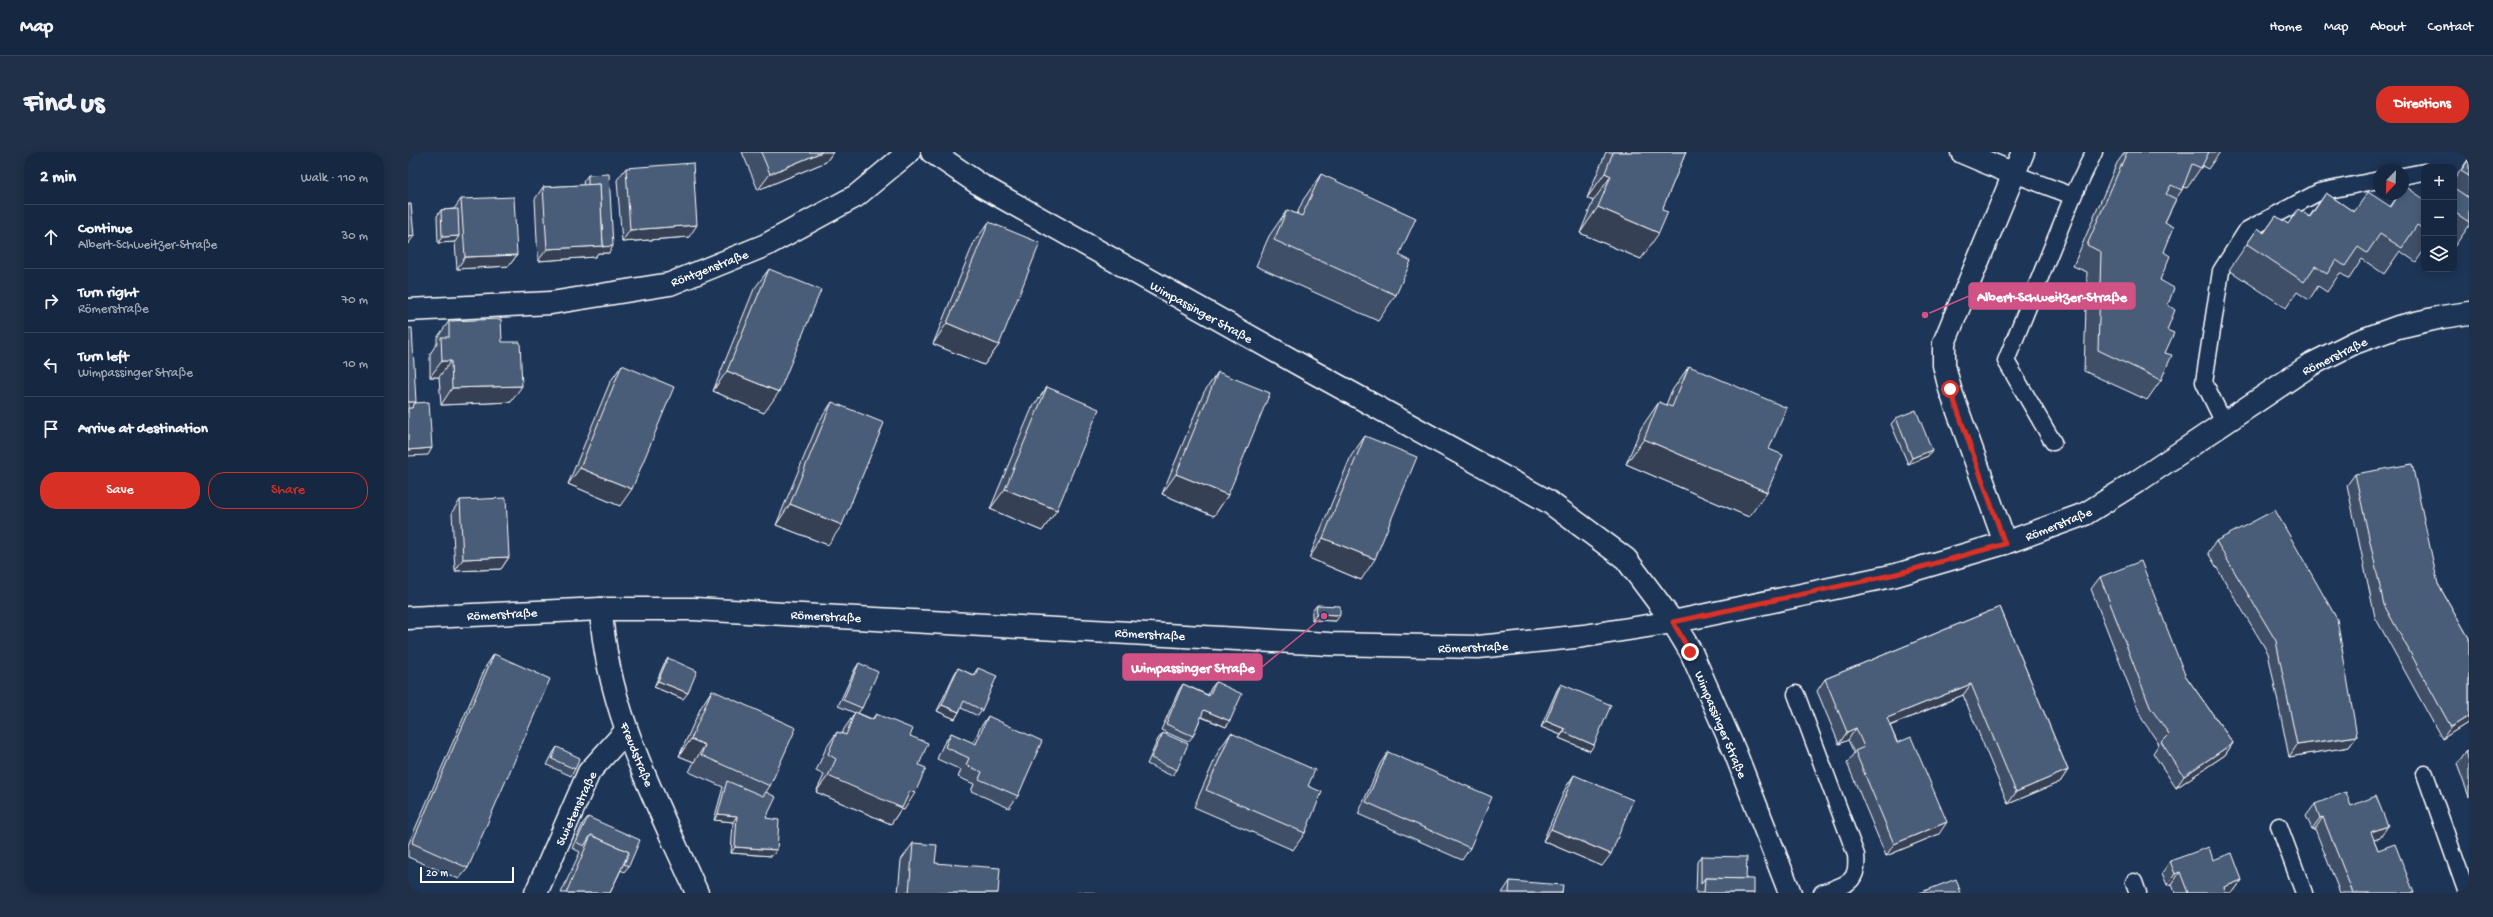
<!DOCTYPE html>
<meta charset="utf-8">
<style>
:root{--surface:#162841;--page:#1f3048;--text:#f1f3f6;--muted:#9ea6b1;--line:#35445a;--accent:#d93025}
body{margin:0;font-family:"Gochi Hand",sans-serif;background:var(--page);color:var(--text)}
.controls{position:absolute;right:12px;top:12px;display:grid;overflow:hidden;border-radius:8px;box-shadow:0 2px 10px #0003}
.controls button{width:36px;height:36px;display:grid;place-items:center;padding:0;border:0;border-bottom:1px solid var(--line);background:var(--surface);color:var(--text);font:20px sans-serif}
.compass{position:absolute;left:1965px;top:12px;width:36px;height:36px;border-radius:50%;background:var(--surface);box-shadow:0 2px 10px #0003;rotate:203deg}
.scale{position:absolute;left:12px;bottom:10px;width:94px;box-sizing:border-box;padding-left:4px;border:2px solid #fff;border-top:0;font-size:11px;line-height:14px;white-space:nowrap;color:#fff;-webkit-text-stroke:3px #1d3557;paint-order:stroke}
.stop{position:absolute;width:12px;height:12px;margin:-9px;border:3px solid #d93025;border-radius:50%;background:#fff}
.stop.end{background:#d93025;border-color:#fff;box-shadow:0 1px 4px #0008}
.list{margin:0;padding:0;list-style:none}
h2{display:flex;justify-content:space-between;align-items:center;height:52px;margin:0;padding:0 16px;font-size:17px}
h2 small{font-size:13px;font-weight:400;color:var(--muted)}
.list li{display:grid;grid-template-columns:26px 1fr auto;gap:12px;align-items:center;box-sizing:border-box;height:64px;padding:0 16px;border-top:1px solid var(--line)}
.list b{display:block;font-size:15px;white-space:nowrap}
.list p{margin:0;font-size:13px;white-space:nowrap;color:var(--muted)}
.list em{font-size:13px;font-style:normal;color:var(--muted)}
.actions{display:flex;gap:8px;padding:12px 16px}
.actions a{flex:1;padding:9px 0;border:1px solid var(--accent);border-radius:16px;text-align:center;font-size:14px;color:var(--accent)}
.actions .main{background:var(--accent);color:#fff}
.icon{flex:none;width:22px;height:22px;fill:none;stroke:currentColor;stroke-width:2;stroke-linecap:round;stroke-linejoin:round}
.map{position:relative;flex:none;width:2061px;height:741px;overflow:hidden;border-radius:16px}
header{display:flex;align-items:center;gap:24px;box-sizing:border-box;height:56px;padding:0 20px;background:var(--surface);border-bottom:1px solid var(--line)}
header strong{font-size:19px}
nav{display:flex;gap:22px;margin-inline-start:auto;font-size:14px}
.intro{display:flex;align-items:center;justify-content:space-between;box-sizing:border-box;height:96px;padding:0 24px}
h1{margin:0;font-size:28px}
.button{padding:10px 18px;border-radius:16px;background:var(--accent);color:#fff;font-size:14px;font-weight:700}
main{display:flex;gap:24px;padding:0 24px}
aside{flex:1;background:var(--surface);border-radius:16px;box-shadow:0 2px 10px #0003}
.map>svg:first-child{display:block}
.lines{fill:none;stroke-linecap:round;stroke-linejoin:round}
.lane-casing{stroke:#fff;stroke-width:19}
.street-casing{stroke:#fff;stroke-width:25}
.secondary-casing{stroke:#fff;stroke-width:25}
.lane{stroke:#1d3557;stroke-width:16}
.street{stroke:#1d3557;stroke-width:22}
.secondary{stroke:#1d3557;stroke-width:22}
.wall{fill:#405068;stroke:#fff}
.shaded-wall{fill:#344155;stroke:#fff}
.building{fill:#4a5d79;stroke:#fff}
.route{stroke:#d93025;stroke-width:5}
.labels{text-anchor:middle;stroke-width:3;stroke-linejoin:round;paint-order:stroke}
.street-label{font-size:13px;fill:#fff;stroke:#1d3557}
.leader{fill:none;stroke:#d15284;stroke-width:1.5}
.callout-dot{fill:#d15284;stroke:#1d3557;stroke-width:1.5}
.callout{fill:#d15284;stroke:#d15284;stroke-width:1.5}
.callout-label{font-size:14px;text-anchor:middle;font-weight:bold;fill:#fff}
</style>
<header>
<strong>Map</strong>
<nav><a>Home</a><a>Map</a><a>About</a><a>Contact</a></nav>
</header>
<div class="intro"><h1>Find us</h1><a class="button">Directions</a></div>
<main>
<aside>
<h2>2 min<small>Walk · 110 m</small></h2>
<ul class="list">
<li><svg class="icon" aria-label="ahead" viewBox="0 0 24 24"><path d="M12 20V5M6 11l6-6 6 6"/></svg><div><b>Continue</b><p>Albert-Schweitzer-Straße</p></div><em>30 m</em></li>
<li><svg class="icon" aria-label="right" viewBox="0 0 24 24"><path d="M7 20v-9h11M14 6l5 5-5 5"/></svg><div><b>Turn right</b><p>Römerstraße</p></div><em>70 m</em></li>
<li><svg class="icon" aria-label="left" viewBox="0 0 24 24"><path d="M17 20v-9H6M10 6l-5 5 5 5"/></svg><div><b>Turn left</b><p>Wimpassinger Straße</p></div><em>10 m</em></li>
<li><svg class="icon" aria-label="arrive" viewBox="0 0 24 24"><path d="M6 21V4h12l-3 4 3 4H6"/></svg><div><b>Arrive at destination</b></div></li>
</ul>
<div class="actions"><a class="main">Save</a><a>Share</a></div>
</aside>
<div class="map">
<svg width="2061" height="741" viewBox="0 0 2061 741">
<rect width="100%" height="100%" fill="#1d3557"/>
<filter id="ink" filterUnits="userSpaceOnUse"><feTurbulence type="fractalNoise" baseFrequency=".025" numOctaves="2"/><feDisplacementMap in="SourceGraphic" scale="8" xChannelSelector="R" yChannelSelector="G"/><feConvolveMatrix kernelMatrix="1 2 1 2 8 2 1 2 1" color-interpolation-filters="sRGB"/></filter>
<g filter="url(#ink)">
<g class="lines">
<!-- lane casing -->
<g class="lane-casing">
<g id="lane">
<polyline points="1606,22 1665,44"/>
<polyline points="1995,24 2016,20"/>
<polyline points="1816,271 1796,230 1813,119 1839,78 1911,40 1971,28"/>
<polyline points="1645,290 1598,209 1665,44 1686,0"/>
<path d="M 1388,542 L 1448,703 C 1451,732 1438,732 1414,741"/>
<polyline points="2017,622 2059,741"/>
<polyline points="1871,674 1896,741"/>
<polyline points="1726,730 1730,741"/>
</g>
</g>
<!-- street casing -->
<g class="street-casing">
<g id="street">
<polyline points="1554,0 1606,22"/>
<polyline points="0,158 143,151 262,132 358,93 448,44 501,0"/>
<path d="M 193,457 C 198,557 249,650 289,741"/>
<polyline points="128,741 181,620 218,579"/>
</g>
</g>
<!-- secondary casing -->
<g class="secondary-casing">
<g id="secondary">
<polyline points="524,0 574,34 896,215 1141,350 1218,407 1265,470 1283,500 1327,600 1382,741"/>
<polyline points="1597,391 1542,237 1536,213 1536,191 1615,0"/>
<polyline points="0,466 193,457 286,457 921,492 1070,495 1176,484 1265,470 1488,423 1597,391 1677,362 1730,329 1904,212 1946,191 1990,175 2034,165 2061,161"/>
</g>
</g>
<!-- lane -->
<use href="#lane" class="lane"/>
<!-- street -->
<use href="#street" class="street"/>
<!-- secondary -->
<use href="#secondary" class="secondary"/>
</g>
<!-- wall -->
<g class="wall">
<polygon points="334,0 425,0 418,10 350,38"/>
<polygon points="1198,0 1278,0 1233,107 1172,81 1185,49 1179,46"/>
<polygon points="1717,0 1812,0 1800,17 1794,14 1779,36 1775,35 1774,38 1768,47 1757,70 1756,100 1752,128 1760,153 1759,178 1757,201 1753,228 1739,248 1676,219 1679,120 1665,114 1709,11"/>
<polygon points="2061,6 2061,74 2046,95 2046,28"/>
<polygon points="218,16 281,85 214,90 209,28"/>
<polygon points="913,22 991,103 988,143 970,169 848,114 861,84 879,58 889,62 895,48"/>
<polygon points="180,23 201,101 190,101 187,105 130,109 127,47 135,35 176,33 175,30"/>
<polygon points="1918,41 1946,60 1982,55 1991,42 2016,47 2016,98 2008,110 1992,99 1976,122 1954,107 1941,127 1932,121 1919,140 1910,134 1901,148 1889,140 1878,156 1821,118 1850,76 1856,81 1868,64 1880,72 1901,65"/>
<polygon points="53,47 109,103 101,114 49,117 47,90 30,91 29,64 33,58 46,57"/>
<polygon points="581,70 591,193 576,213 525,192 566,90"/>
<polygon points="361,117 356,261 305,239 346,137"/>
<polygon points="41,169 94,190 103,250 33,253 31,225 22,225 22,202 29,191 29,186"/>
<polygon points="214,213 212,354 160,332 202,230"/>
<polygon points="1281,214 1341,365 1218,312 1233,276 1251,250 1258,253 1263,240"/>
<polygon points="810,220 820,343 806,364 754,342 796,240"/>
<polygon points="639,235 649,358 634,379 582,357 624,256"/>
<polygon points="424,250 420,393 368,373 410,271"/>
<polygon points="1488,266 1520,304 1500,312 1483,272"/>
<polygon points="957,284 953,428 901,406 943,304"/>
<polygon points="1947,322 2030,432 2061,486 2061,570 2034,587 1967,465 1939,333"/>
<polygon points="52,348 101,405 93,417 47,419 44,360"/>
<polygon points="1808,389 1949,584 1941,595 1881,605 1860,501 1800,401"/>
<polygon points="1692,425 1777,523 1825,591 1817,603 1768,636 1745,601 1751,592 1734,567 1683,437"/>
<polygon points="909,453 928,469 904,468 904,459"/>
<polygon points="1592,455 1660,618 1652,630 1600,652 1555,543 1482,574 1531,682 1478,704 1439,611 1446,601 1440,588 1431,592 1409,539 1417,527"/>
<polygon points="86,502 60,716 51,727 0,705 0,693 78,514"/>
<polygon points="260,506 275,547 246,535 256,512"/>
<polygon points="451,511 454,556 450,561 464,567 468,562 502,584 511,613 496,658 493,657 483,672 408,640 416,623 408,619 418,596 429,580 434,582 436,577 447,561 430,554 447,517"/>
<polygon points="550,516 565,523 570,516 574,558 570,564 553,556 551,560 547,567 529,559 546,523"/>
<polygon points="808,530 822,569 818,575 793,565 785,584 780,590 753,578 771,538 775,532 800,543 803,536"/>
<polygon points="1153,532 1182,599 1151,586 1153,583 1133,575 1149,538"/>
<polygon points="304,538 362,634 358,640 358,666 369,698 364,704 323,701 325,670 306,668 315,635 281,620 286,610 271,604 293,555"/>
<polygon points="580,564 610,644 601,656 563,639 566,632 550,625 553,618 529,607 535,593 543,581 565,591 572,576"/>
<polygon points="755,581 769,618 764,624 739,612 750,587"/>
<polygon points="823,581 900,634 897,681 885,698 786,655 811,598"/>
<polygon points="149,595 167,617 163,624 139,613 145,601"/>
<polygon points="2061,599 2061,645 2049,612 2057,600"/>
<polygon points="980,600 1062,696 1054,708 950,662 972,612"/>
<polygon points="1166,623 1194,714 1135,689 1158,635"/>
<polygon points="1907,652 1943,654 1972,686 1966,688 1970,698 2006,741 1932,741 1907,677 1904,677 1898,664"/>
<polygon points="180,665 221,714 216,720 213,718 202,741 153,741 172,700 164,696 175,671"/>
<polygon points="505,691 527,711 590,741 490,741 493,708"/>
<polygon points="1293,704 1338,727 1346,741 1288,741 1289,710"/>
<polygon points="1805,708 1834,728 1825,740 1822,741 1767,741 1764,732 1759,733 1754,721 1762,709"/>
<polygon points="1102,729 1154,741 1094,741"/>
</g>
<!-- shaded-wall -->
<g class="shaded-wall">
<polygon points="414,0 425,0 418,10 350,38 362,22"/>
<polygon points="1197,21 1203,24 1185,49 1179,46"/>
<polygon points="1190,55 1251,81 1233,107 1172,81"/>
<polygon points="289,73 281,85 214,90 222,78"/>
<polygon points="6,84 0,92 0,85"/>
<polygon points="51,84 47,90 30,91 34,85"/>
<polygon points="195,94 205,94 201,101 190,101 187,105 130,109 139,97"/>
<polygon points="109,103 101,114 49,117 57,105"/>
<polygon points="539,171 591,193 576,213 525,192"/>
<polygon points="34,209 43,209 31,225 22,225"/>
<polygon points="319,219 371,240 356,261 305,239"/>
<polygon points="114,234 103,250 33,253 44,236"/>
<polygon points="0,250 8,250 0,261"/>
<polygon points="1236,287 1359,340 1341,365 1218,312"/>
<polygon points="24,296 20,303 0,304 0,298"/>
<polygon points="1524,298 1520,304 1500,312 1504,306"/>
<polygon points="172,316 224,337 212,354 160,332"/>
<polygon points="768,322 820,343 806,364 754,342"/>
<polygon points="597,337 649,358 634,379 582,357"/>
<polygon points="382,352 434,373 420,393 368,373"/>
<polygon points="915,386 967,407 953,428 901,406"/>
<polygon points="101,405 93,417 47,419 55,407"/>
<polygon points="908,462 932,463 928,469 904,468"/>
<polygon points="250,529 280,541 275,547 246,535"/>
<polygon points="1563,532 1555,543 1471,578 1479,566"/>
<polygon points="534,553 551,560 547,567 529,559"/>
<polygon points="796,558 822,569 818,575 792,564"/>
<polygon points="2061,564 2061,570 2034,587 2043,575"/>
<polygon points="1138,569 1157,577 1153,583 1133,575"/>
<polygon points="1448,576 1440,588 1431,592 1439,580"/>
<polygon points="1156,580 1186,593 1182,599 1151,586"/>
<polygon points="1949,584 1941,595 1881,605 1889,593"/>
<polygon points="283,587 297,593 286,610 271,604"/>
<polygon points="1825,591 1817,603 1768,636 1776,624"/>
<polygon points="1660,618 1652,630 1600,652 1608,640"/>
<polygon points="420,624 502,639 507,641 496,658 493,657 483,672 408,640"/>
<polygon points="310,662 329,664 325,670 306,668"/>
<polygon points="1915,665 1907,677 1904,677 1912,666"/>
<polygon points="1539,670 1531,682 1478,704 1486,692"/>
<polygon points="1980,674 1972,686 1954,692 1963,680"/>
<polygon points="1143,677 1203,702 1194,714 1135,689"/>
<polygon points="327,695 369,698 364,704 323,701"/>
<polygon points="1772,720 1764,732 1759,733 1767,722"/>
<polygon points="1834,728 1825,740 1822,741 1811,741 1816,735"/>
</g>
<!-- building -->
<g class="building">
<polygon points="353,0 414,0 362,22"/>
<polygon points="1205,0 1278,0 1254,58 1260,60 1251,81 1190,55 1203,24 1197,21"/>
<polygon points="1719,0 1801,0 1793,16 1784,12 1774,38 1763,33 1758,42 1768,47 1757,70 1766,75 1756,100 1762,104 1752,128 1766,136 1760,153 1767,158 1759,178 1766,181 1757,201 1764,203 1753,228 1690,198 1693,100 1679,93"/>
<polygon points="2061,7 2061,24 2053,19"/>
<polygon points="285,11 289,73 222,78 218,16"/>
<polygon points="201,22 205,94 194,95 195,94 192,32 180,33 180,23"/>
<polygon points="913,22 1008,66 991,103 1003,109 988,143 866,88 879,58 894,64"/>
<polygon points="192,32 195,94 139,97 135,35"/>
<polygon points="1997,34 2016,47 2016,77 2009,73 1994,96 1972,82 1959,101 1950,95 1937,114 1928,108 1919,122 1907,114 1896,130 1839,92 1850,76 1856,81 1868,64 1880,72 1890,57 1902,65 1918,41 1946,60 1960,40 1983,55 1991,42 1995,42 1995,37"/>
<polygon points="2046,36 2061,46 2061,70 2046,60"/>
<polygon points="106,45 109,103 57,105 53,47"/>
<polygon points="0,52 3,52 6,84 0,85"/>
<polygon points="50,57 51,84 34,85 33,58"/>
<polygon points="581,70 632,91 591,193 539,171"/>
<polygon points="361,117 413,138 371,240 319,219"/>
<polygon points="93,167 94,190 112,190 114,234 44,236 43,209 34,209 33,185 41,185 41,169"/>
<polygon points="0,176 4,176 8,250 0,250"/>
<polygon points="214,213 266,235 224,337 172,316"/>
<polygon points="1281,214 1379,256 1361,297 1375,303 1359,340 1236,287 1251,250 1264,255"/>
<polygon points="810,220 862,241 820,343 768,322"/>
<polygon points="639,235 691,257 649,358 597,337"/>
<polygon points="21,250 24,296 0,298 0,256 4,256 7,251"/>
<polygon points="424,250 476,271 434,373 382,352"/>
<polygon points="1508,258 1524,298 1504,306 1488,266"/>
<polygon points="957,284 1009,305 967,407 915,386"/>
<polygon points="2004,312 2030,432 2061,486 2061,564 2043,575 1976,453 1947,322"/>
<polygon points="98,346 101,405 55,407 52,348"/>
<polygon points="1867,358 1929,467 1949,584 1889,593 1868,489 1808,389"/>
<polygon points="1733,409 1777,523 1825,591 1776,624 1753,590 1761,582 1742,555 1692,425"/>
<polygon points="909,453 932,454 932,463 908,462"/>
<polygon points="1592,455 1660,618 1608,640 1563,532 1479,566 1489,591 1503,585 1539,670 1486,692 1447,599 1456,595 1448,576 1439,580 1417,527"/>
<polygon points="86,502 142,527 60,716 4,691"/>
<polygon points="260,506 289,519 280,541 250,529"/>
<polygon points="451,511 470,520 454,556 435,548"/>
<polygon points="550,516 567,524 570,516 589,524 574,558 556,549 551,560 534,553"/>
<polygon points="808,530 834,542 822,569 796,558 785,584 758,572 775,532 801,544"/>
<polygon points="1153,532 1203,553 1186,593 1156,580 1157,577 1138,569"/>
<polygon points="304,538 388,576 362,634 293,603 297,593 283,587"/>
<polygon points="447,560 465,568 468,562 505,577 502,584 520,591 511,613 518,616 507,641 502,639 494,656 420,624 428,607 420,602 429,580 438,583"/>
<polygon points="580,564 634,589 610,644 571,627 574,620 558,613 561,606 537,595 543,581 568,592"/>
<polygon points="755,581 780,592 769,618 743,606"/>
<polygon points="823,581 907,618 900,634 914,640 897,681 798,638"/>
<polygon points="149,595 172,606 167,617 144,607"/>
<polygon points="2061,599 2061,610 2057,600"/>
<polygon points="980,600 1084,645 1062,696 958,650"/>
<polygon points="1166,623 1225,648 1203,702 1143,677"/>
<polygon points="319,629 355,644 358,640 368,645 358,666 371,668 369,698 327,695 329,664 310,662"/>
<polygon points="1938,640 1943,654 1968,644 1980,674 1963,680 1970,698 1987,692 2006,741 1945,741 1915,665 1912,666 1907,652"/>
<polygon points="180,665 232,688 221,714 216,712 221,700 183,683 176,694 168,690"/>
<polygon points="183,683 221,700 202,741 158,741"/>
<polygon points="505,691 529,693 527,711 592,716 590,741 501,741"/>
<polygon points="1801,695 1805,708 1824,701 1834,728 1816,735 1818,741 1780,741 1772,720 1767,722 1762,709"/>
<polygon points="1293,704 1339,705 1338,727 1297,726 1293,732"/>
<polygon points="1297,726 1346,727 1346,741 1296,741"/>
<polygon points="1548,727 1553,741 1511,741"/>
<polygon points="1102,729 1155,733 1154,741 1101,741"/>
<polygon points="670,740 688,741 670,741"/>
</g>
</g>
<g class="lines" filter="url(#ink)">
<!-- route -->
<polyline class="route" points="1282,500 1265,470 1488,422 1597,392 1542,237"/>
</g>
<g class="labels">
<!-- street labels -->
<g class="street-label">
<text transform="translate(301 115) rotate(-21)" y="5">Röntgenstraße</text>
<text transform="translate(794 159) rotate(29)" y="5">Wimpassinger Straße</text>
<text transform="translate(1926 203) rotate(-26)" y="5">Römerstraße</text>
<text transform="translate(1650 371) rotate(-22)" y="5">Römerstraße</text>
<text transform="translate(94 461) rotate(-3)" y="5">Römerstraße</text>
<text transform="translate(418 463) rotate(3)" y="5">Römerstraße</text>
<text transform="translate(742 481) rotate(3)" y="5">Römerstraße</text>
<text transform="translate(1065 494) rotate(-2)" y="5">Römerstraße</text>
<text transform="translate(1314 572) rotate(67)" y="5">Wimpassinger Straße</text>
<text transform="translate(230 602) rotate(68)" y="5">Freudstraße</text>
<text transform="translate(167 656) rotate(-65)" y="5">Swietenstraße</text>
</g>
</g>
<!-- callouts -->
<path class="leader" d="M1517 163L1561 144M916 464L854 515"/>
<g class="callout-dot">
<circle cx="1517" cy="163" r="4"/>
<circle cx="916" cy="464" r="4"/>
</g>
<g class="callout">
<rect x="1561" y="131" width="166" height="26" rx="4"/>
<rect x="715" y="502" width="139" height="26" rx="4"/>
</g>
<g class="callout-label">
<text x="1644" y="149">Albert-Schweitzer-Straße</text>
<text x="785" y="520">Wimpassinger Straße</text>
</g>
</svg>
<div class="controls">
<button>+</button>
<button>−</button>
<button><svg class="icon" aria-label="layers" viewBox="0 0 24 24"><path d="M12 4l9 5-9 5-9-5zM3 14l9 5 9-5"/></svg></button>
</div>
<svg class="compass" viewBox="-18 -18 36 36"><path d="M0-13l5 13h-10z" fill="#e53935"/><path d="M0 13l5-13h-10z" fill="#9ea6b1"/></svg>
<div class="scale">20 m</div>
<div class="stop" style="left:1542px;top:237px"></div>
<div class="stop end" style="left:1282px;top:500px"></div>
</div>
</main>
